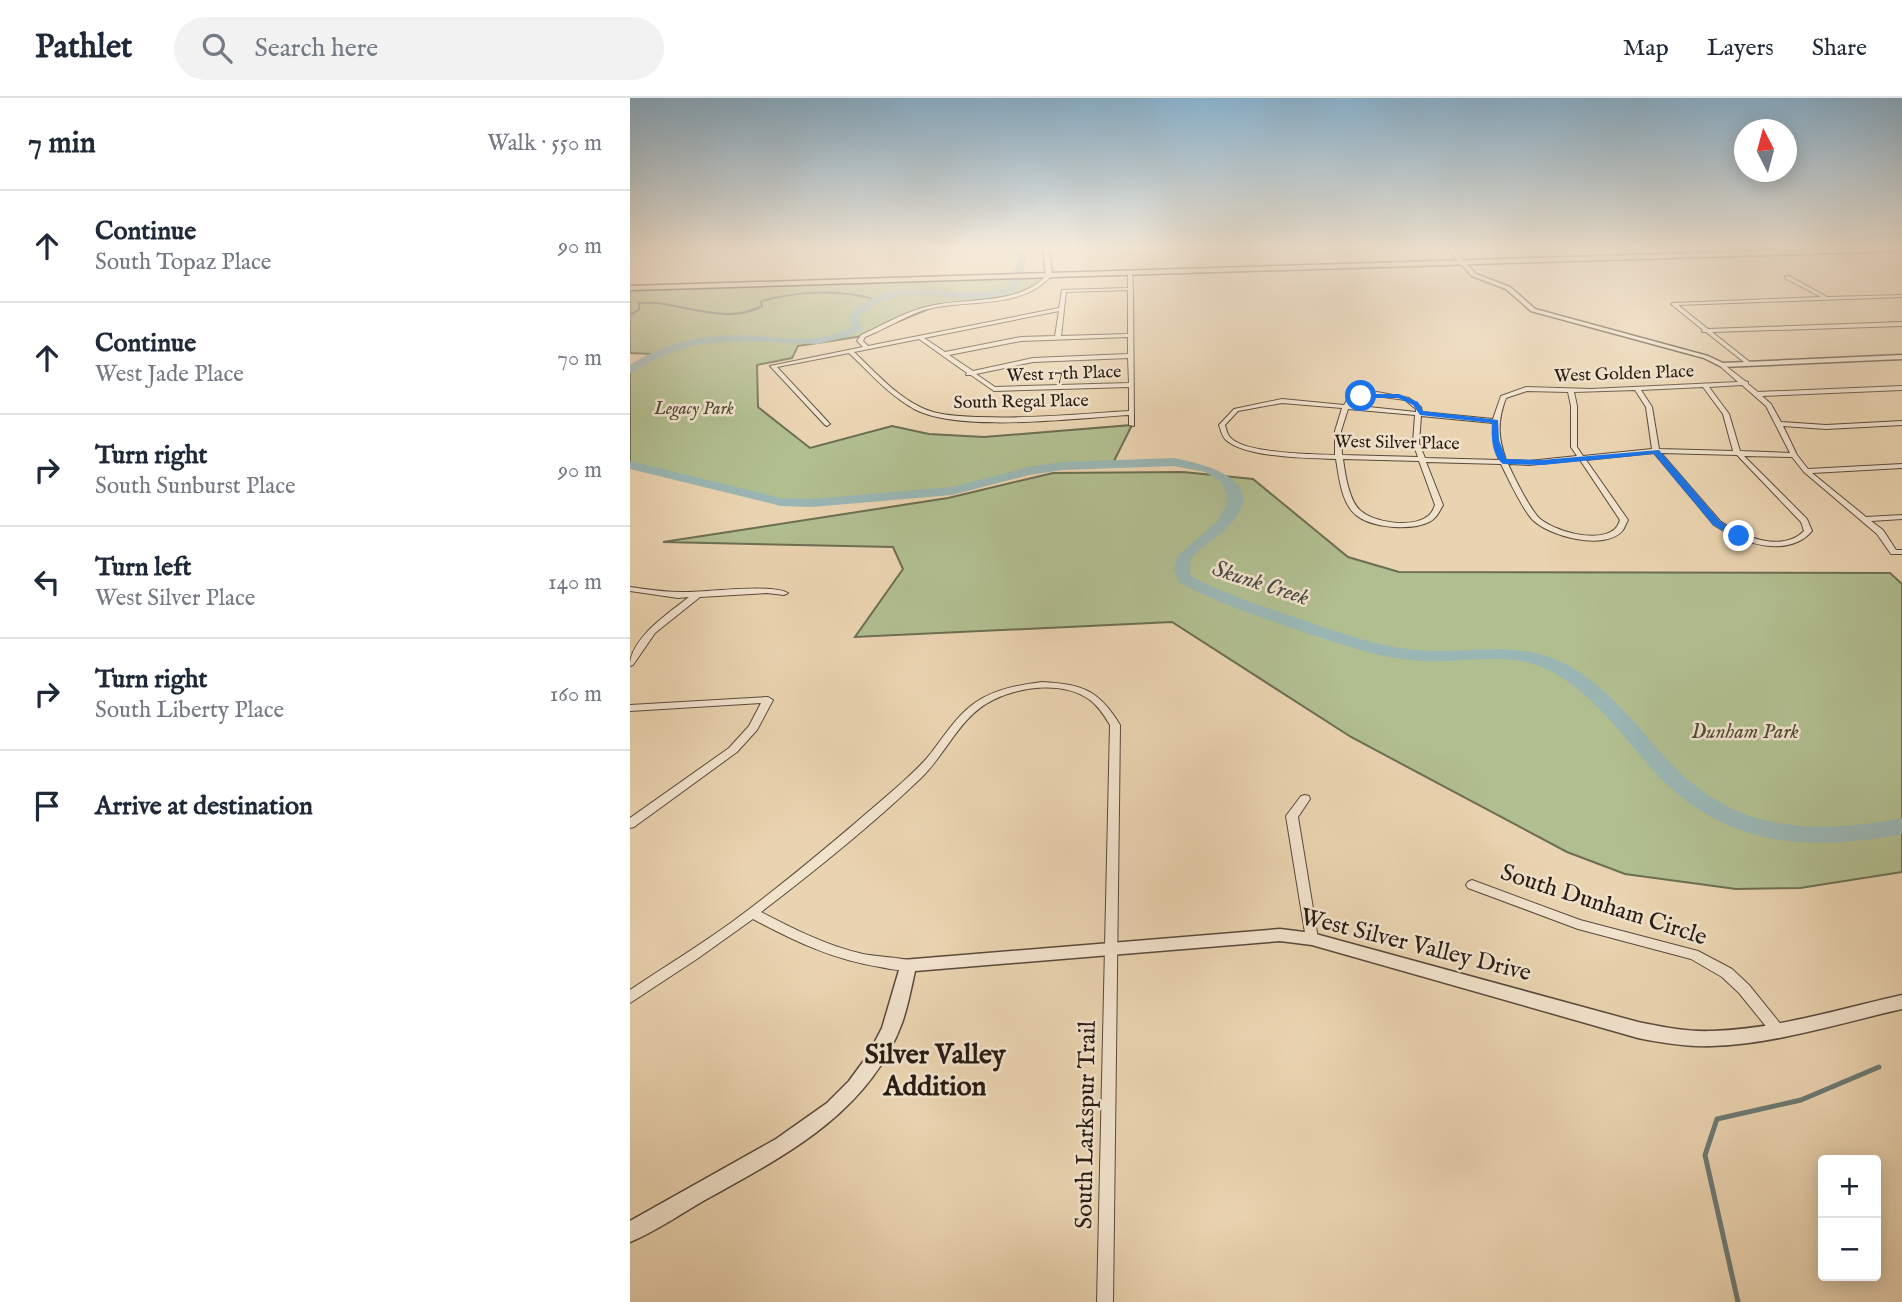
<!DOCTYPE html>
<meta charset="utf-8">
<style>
:root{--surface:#fff;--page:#f2f2f3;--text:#1f2937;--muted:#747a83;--line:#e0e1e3}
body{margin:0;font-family:"IM FELL English",serif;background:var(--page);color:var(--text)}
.controls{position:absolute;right:21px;bottom:21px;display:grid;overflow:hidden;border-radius:7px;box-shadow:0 4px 18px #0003}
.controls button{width:63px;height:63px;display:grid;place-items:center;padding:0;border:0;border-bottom:2px solid var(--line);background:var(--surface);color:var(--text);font:35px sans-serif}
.compass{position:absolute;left:1104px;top:21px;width:63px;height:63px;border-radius:50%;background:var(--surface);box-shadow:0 4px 18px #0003;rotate:354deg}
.stop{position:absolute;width:21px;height:21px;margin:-16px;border:5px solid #1a73e8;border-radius:50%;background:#fff}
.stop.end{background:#1a73e8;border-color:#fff;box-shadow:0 2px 7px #0008}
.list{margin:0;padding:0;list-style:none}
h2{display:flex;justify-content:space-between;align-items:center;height:91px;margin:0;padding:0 28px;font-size:30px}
h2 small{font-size:23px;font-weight:400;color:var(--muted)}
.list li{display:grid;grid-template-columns:46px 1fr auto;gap:21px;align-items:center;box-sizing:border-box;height:112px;padding:0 28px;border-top:2px solid var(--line)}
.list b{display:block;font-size:26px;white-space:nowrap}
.list p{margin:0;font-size:23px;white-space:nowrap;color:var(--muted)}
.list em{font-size:23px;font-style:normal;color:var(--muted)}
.icon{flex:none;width:38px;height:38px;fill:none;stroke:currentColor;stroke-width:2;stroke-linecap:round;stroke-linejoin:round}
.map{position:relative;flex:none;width:1272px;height:1204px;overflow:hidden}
header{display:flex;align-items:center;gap:42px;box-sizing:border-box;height:98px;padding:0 35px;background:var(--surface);border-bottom:2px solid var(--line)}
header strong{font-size:33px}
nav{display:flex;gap:38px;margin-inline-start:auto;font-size:24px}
.search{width:490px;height:63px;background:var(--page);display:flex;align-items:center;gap:18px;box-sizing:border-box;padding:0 24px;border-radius:38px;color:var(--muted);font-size:26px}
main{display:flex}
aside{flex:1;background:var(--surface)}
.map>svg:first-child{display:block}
.green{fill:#b1be90;stroke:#6c6e52;stroke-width:2}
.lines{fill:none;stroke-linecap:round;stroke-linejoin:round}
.stream-far1{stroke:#6c7974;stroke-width:2}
.stream{stroke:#6c7974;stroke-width:5}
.river{fill:#9ab6b4;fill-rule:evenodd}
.minor-casing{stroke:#584a3b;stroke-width:2}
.tertiary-casing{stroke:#584a3b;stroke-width:3}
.primary-casing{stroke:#281d14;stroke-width:3}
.minor{fill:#f1e2cc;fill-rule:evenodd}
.tertiary{fill:#f1e2cc;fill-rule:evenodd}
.primary{fill:#ead3b0;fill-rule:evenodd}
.route{fill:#1a73e8}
.labels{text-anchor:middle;stroke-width:5;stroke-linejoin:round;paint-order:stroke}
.far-street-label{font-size:18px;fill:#281d14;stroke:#f1e2cc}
.far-park-label{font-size:18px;font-style:italic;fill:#514d39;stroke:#f1e2cc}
.park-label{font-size:21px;font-style:italic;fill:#514d39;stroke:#f1e2cc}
.water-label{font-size:23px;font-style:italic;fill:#4a4b44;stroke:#f1e2cc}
.near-street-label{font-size:24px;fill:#281d14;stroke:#f1e2cc}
.near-neighbourhood-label{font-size:28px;font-weight:bold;fill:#281d14;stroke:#f1e2cc}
</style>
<header>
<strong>Pathlet</strong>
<div class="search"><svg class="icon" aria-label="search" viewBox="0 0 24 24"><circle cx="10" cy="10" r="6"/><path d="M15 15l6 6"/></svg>Search here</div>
<nav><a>Map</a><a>Layers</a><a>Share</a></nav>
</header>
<main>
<aside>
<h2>7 min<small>Walk · 550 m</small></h2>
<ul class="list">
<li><svg class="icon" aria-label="ahead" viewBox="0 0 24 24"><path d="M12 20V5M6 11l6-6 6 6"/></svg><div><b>Continue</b><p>South Topaz Place</p></div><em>90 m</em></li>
<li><svg class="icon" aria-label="ahead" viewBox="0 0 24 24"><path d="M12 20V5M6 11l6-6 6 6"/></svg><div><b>Continue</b><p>West Jade Place</p></div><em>70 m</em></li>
<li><svg class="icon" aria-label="right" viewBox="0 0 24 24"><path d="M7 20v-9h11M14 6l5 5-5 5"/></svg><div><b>Turn right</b><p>South Sunburst Place</p></div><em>90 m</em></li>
<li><svg class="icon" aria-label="left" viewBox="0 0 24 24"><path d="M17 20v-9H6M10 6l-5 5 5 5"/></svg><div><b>Turn left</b><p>West Silver Place</p></div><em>140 m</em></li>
<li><svg class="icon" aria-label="right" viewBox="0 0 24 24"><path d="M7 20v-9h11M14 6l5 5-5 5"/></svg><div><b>Turn right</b><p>South Liberty Place</p></div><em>160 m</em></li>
<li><svg class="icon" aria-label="arrive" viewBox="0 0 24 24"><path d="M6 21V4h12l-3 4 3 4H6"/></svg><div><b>Arrive at destination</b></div></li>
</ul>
</aside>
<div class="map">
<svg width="1272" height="1204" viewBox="0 0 1272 1204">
<rect width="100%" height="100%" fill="#ead3b0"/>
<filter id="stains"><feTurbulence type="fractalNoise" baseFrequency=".00286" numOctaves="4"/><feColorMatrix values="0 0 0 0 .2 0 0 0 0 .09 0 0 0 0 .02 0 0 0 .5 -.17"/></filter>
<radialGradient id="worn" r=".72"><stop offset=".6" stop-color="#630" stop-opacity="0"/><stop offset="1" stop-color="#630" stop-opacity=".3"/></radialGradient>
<!-- green -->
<g class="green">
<polygon points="419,178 415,183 381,198 306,208 233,238 168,248 162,260 127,267 128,309 180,350 262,328 299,336 354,339 502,327 483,365 398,373 322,393 182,405 151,404 0,367 0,272 23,256 0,255 0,190"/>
<polygon points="553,374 623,381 718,459 769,474 1260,475 1272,486 1272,774 1170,790 1106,791 995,776 937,754 721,639 542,524 225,539 273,471 263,449 33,444 318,400 423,375"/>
</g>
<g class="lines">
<!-- stream-far1 -->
<path class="stream-far1" d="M 0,217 L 9,212 L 9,205 C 51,202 93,229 132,208 L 131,203 C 165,194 211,190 245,202"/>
<!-- stream -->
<polyline class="stream" points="1108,1204 1075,1057 1087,1021 1171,1002 1249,969"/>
<!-- river -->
<g class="river">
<path d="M 380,150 L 388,150 L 396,162 C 394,171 393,181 387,188 C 357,224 274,170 228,220 L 233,231 L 221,238 L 187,246 L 107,243 L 64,247 L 28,260 L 0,275 L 0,267 C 32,246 69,237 107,237 C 145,237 188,249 223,228 L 218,220 C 255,174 316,199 367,193 C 381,185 384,177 388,162 Z"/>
<path d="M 544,360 C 578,367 644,383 597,430 C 587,441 568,449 561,462 C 559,468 560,473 561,478 C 596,497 632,508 670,521 C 708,534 747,549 787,552 C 832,556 875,544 919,559 C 962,574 995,613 1024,647 C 1095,732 1169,739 1272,720 L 1272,736 C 1172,755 1086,748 1016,664 C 987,630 957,590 916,571 C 876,552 831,566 790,563 C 746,560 702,543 661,530 C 622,516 585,504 548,484 L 544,470 L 547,459 L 587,423 L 597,406 L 596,394 L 590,383 L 575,374 L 544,368 L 432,372 L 399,377 L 322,397 L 182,409 L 151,408 L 0,371 L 0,363 L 151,400 L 182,401 L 322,389 L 398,369 L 432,364 Z"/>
</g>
<!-- minor casing -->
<g class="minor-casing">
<g id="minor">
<path d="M 498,174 L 502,175 L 503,191 L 504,328 L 499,327 L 499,317 C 445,320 330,335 284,311 C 259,297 239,274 219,255 L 147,269 L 199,325 L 200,326 L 197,328 L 195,327 L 140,268 L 233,249 L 227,243 L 231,237 C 251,228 271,216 292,210 C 332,198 386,210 417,177 L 421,178 C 390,213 335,200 294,212 C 274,219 255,231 235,239 L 233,243 L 238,248 L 429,210 L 432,192 L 498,190 ZM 498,192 L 498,236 L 431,238 L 436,194 ZM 429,213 L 425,238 L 391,239 L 315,254 L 294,240 ZM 498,239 L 498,256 L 403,260 L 343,273 L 319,257 L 391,243 ZM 289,241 L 337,275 L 336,277 L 341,277 L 364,293 L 499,289 L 499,313 C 449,316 398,321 348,319 C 328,318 308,318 290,309 C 264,296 244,273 224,254 ZM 498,260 L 499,285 L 365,289 L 346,276 L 403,264 Z"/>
<polygon points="1155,178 1159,178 1197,199 1272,197 1272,199 1048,207 1078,231 1272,224 1272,228 1082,234 1121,265 1122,266 1119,268 1076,234 1072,234 1073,232 1041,206 1043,205 1191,199 1155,180"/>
<path d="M 1092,265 L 1115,283 L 1118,284 L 1118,286 L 1128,294 L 1272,288 L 1272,292 L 1132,298 L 1141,306 L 1151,324 L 1196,327 L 1272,323 L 1272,327 L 1196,331 L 1153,328 L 1167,357 L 1178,371 L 1272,366 L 1272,370 L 1182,375 L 1236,419 L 1272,417 L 1272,421 L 1241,423 L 1253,432 L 1266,452 L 1272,452 L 1272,456 L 1261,456 L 1247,436 L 1174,374 L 1162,359 L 1114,358 L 1177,421 L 1182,433 C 1158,461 1110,445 1084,427 L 1024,355 L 956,362 L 998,422 C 996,425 995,429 993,432 C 976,454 916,438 901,420 C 891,408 878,380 871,366 L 796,364 L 813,407 C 809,414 807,420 799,424 C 781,433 741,430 726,417 C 711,405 709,378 706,361 C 679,360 616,360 596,342 C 592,338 591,333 589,327 L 604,311 L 652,301 L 714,307 L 717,302 L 747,294 L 779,300 L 791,309 L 792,314 L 863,321 L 871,298 L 896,289 L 961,291 L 1108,284 L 1090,268 L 1089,267 ZM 1112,287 L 1136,308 L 1160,355 L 1110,353 L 1099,316 L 1079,289 ZM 1073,289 L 1093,316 L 1103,353 L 1029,351 L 1022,309 L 1011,292 ZM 1005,292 L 1016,309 L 1022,351 L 953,358 L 947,349 L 947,308 L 944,294 ZM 897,293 L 938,294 L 941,308 L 941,349 L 947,358 L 899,363 L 876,362 C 868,339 867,324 876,300 ZM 747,298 L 775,302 L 786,311 L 786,314 L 720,307 L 721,304 ZM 652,305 L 712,310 L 705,333 L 705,357 C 683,356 612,356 599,338 C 597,335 596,331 595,327 L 608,313 ZM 718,311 L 785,317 L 783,345 L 788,359 L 712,357 L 711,333 ZM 791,318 L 863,325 L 864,346 L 869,362 L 795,360 L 789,345 ZM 1031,355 L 1107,357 L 1171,424 L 1174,433 C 1152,455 1112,439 1090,423 ZM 713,361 L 789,363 L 805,407 C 803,412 801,417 795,420 C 779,429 745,425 731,413 C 719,404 715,375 713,361 ZM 950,362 L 990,422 C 989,425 987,429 985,431 C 968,446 922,433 908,419 C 898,407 885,381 878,366 L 899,367 Z"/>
<path d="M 0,489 C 16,491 33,494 49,494 C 74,495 140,485 158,495 L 154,497 L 137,495 L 70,499 L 25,535 L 3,567 L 0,568 C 0,540 39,515 59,499 L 48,500 L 0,493 Z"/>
<path d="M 412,584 C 452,586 469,592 490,627 L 483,1204 L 467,1204 L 480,627 C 474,617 469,609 460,602 C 434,583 391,588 363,602 C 330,618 316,656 291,680 C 241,728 186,772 131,814 C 164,831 197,848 233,856 C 249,859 267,859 283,863 L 284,867 L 283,871 C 273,874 260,871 250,869 C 204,862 164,843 123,821 L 67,861 L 0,905 L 0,892 C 34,869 69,848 102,824 C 159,782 213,736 267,689 C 279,678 291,668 301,655 C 315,637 327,617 346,604 C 366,591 389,587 412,584 Z"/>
<polygon points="138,599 143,602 127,632 107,654 4,729 0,730 0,720 99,650 119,628 131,605 0,613 0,607"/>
<polygon points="675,697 679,698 680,701 668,719 688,841 686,845 682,846 678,845 676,841 656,718 671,698"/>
<polygon points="842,782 950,822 1068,853 1102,871 1119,887 1153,929 1155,933 1153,937 1148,939 1143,937 1109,895 1092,879 1061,861 948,831 838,790 836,787 838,784"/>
</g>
</g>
<!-- tertiary casing -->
<g class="tertiary-casing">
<g id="tertiary">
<polygon points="413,150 419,150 422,178 419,180 416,178"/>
<polygon points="817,150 822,150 846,176 880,189 905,211 1078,258 1093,265 1272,257 1272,261 1092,269 1074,260 901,213 876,191 842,178"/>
<path d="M 650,831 L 682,835 L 1008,924 C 1033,929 1057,934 1082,933 C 1146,931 1210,911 1272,897 L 1272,911 C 1210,925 1146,946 1082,948 C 1057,949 1033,945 1008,940 L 682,847 L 650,843 L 285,873 C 281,891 278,908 272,925 C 240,1012 160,1055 84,1097 C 56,1112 29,1132 0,1144 L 0,1123 L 146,1041 L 197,1005 L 219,983 L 238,957 L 252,930 L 272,862 Z"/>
</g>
</g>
<!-- primary casing -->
<g class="primary-casing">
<polygon id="primary" points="1229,150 1272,150 1272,153 0,192 0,188"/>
</g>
<!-- minor -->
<use href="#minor" class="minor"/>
<!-- tertiary -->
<use href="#tertiary" class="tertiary"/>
<!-- primary -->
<use href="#primary" class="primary"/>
</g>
<!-- sky -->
<linearGradient id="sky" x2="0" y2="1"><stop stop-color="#89b5d3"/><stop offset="0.47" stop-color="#f6ebdb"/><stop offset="1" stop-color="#f6ebdb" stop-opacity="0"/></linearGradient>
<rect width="1272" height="319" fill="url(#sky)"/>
<!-- route -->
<path class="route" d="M 731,296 L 769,296 L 788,304 L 793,313 L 868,322 L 869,342 L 876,361 L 912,362 L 1029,352 L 1090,423 L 1113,438 L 1106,440 L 1083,427 L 1024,356 L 912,367 L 873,366 C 862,357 861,340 862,325 L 790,317 L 783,307 L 768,300 L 728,300 Z"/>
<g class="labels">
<!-- far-street labels -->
<g class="far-street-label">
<text transform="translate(434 275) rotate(-2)" y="6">West 17th Place</text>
<text transform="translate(994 275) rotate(-2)" y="6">West Golden Place</text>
<text transform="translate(391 303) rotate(-1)" y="6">South Regal Place</text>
<text transform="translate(767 344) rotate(1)" y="6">West Silver Place</text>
</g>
<!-- far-park labels -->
<g class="far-park-label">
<text x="64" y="316">Legacy Park</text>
</g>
<!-- park labels -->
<g class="park-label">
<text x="1115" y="640">Dunham Park</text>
</g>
<!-- water labels -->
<g class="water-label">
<text transform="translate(631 484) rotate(18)" y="8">Skunk Creek</text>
</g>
<!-- near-street labels -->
<g class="near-street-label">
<text transform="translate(974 806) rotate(18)" y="8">South Dunham Circle</text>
<text transform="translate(786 846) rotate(14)" y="8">West Silver Valley Drive</text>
<text transform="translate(455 1027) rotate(-89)" y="8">South Larkspur Trail</text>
</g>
<!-- near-neighbourhood labels -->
<g class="near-neighbourhood-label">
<text x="305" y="965">Silver Valley<tspan x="305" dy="32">Addition</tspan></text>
</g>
</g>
<rect width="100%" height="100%" filter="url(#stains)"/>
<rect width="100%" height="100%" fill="url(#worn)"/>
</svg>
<div class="controls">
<button>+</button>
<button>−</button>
</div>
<svg class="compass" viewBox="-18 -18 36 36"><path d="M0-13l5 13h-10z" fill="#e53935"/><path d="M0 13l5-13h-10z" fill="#747a83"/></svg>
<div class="stop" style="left:731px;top:298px"></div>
<div class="stop end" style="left:1109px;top:438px"></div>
</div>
</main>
